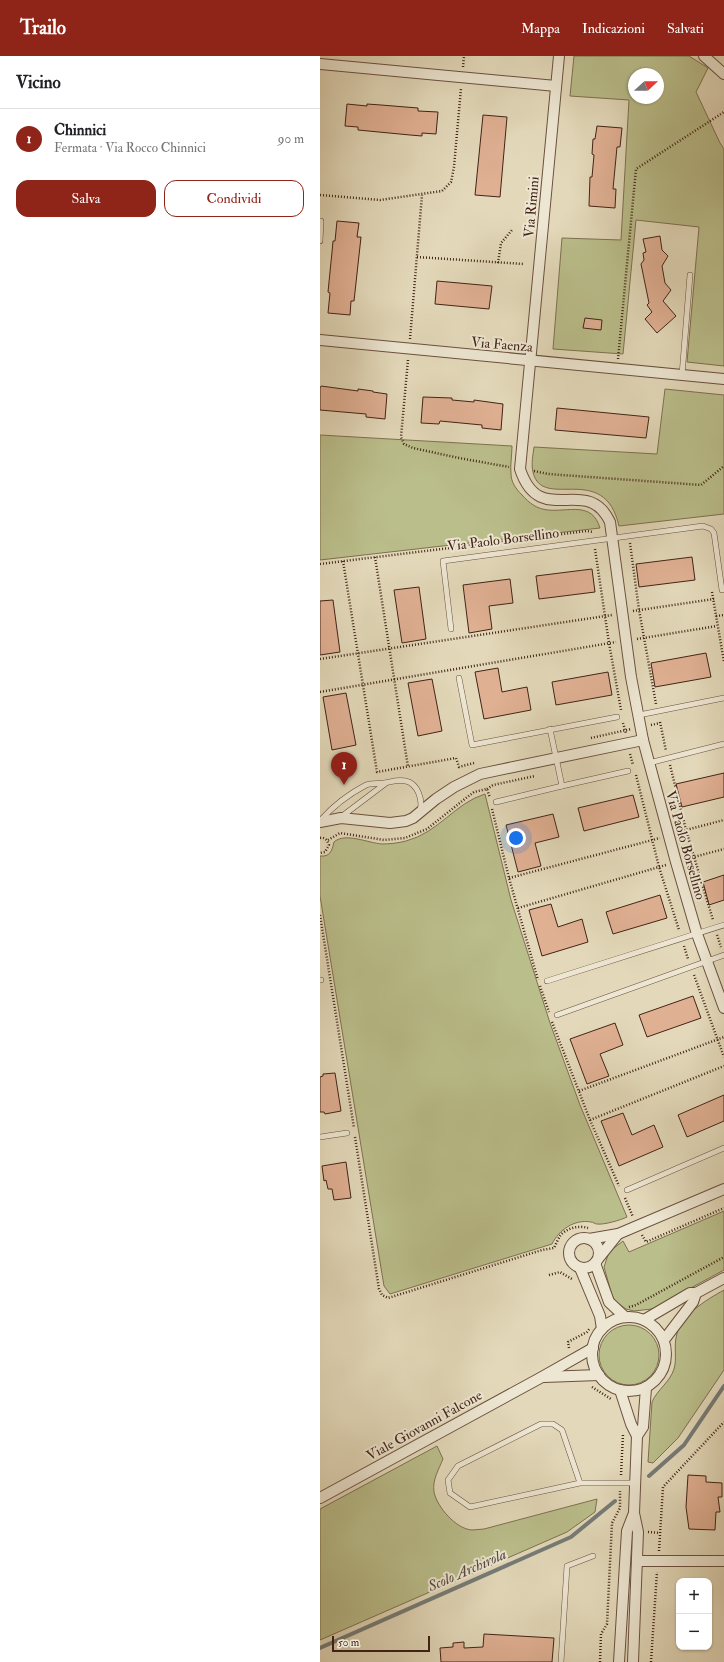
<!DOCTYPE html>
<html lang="it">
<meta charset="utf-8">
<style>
:root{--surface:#fff;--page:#f6f6f6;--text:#202124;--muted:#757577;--line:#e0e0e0;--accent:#8f2418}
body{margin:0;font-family:"IM FELL Double Pica",serif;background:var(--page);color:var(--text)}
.controls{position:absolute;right:12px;bottom:12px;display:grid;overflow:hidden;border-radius:8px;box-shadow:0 1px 3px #0004}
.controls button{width:36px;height:36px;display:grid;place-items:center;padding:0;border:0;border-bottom:1px solid var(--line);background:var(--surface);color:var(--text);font:20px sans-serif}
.compass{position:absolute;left:308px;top:12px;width:36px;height:36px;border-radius:50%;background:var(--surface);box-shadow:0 1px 3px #0004;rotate:69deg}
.scale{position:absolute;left:12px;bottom:10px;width:98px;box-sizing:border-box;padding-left:4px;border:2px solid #422316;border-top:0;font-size:11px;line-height:14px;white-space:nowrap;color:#422316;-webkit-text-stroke:3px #ede6d2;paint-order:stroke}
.you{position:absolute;left:196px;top:782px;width:14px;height:14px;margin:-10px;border:3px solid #fff;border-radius:50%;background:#1a73e8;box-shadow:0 0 0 6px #1a73e833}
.badge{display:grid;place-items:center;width:26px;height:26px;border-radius:50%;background:var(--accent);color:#fff;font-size:13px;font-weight:700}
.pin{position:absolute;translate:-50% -33px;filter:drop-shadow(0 1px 2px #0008)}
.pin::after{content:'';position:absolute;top:21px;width:14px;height:12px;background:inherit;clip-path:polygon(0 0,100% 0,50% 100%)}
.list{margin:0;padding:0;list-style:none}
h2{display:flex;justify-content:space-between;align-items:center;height:52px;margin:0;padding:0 16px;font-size:17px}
h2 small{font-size:13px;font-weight:400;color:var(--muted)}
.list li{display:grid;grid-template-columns:26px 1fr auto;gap:12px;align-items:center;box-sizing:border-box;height:60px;padding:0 16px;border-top:1px solid var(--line)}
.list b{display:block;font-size:15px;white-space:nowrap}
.list p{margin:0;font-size:13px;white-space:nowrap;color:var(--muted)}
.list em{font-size:13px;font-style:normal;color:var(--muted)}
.actions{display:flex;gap:8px;padding:12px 16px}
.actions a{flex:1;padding:9px 0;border:1px solid var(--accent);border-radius:12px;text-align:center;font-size:14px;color:var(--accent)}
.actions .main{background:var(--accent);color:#fff}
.map{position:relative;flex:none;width:404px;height:1606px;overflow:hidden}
header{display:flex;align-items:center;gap:24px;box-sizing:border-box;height:56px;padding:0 20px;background:var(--accent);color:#fff}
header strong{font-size:19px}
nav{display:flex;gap:22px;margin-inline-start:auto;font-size:14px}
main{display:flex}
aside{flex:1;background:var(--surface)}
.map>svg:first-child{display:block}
.green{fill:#babe8b;stroke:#7e7050;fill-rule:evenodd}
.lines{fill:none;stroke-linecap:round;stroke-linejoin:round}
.stream{stroke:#767c78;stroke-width:4}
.building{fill:#e0b093;stroke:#422316}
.service-casing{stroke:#6a503f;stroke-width:6}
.minor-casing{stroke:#6a503f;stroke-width:12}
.path{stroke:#422316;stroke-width:2.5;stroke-dasharray:1 2;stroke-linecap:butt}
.service{stroke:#ede6d2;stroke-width:5}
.minor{stroke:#ede6d2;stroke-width:10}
.labels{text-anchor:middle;stroke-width:4;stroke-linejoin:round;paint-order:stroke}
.street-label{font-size:14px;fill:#422316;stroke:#ede6d2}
.water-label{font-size:15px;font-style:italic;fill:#58483f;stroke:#ede6d2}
</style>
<header>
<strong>Trailo</strong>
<nav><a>Mappa</a><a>Indicazioni</a><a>Salvati</a></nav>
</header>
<main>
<aside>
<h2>Vicino<small></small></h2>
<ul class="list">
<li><span class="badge">1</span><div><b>Chinnici</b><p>Fermata · Via Rocco Chinnici</p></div><em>90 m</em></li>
</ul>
<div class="actions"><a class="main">Salva</a><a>Condividi</a></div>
</aside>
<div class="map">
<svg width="404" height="1606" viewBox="0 0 404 1606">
<rect width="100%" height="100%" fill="#e3d9ba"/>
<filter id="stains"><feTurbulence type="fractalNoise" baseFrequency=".005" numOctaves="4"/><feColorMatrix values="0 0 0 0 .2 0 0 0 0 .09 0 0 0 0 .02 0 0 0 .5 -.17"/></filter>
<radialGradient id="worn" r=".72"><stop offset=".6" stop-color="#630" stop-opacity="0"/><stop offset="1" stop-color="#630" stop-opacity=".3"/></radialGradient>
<!-- green -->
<g class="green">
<path d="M 254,0 L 369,0 L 388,12 L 376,36 L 400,87 L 404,93 L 404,310 L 367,306 L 379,171 L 316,164 L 303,298 L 233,293 L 242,182 L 301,184 L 309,44 L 250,40 ZM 314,18 L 338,18 L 338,42 L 314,42 Z"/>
<path d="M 345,333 L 404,339 L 404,458 L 299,470 C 284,404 222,456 213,416 C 211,408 213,399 214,391 L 337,398 Z"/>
<path d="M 0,379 L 192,390 C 192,399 190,409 191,418 C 191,426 196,433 202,439 C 209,447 217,453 228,454 C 249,456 272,445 280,472 L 0,504 Z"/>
<path d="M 165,738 L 191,844 L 230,967 L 260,1049 L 307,1161 C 301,1164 284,1169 277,1168 C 275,1168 273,1166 271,1166 C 254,1163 239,1174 232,1188 L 70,1238 L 64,1230 L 0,840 L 0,800 C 10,801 12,795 14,786 C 25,776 48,787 62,788 C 70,788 78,787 86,785 C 118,777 135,747 165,738 Z"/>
<polygon points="404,1155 404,1214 332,1253 314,1255 306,1253 295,1245 292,1239 284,1211 289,1196 303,1185 309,1196"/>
<path d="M 404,1234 L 404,1314 L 358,1382 L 333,1407 L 328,1406 L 332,1346 C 337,1334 350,1326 354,1313 C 357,1303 354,1293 356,1282 C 359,1260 386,1244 404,1234 Z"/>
<circle cx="309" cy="1299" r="30"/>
<path d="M 117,1390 L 123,1403 C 119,1413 112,1424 114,1436 C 117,1451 136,1473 152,1474 C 156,1474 160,1473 164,1473 L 277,1443 L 275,1456 L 247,1476 L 0,1584 L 0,1453 Z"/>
</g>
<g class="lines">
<!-- stream -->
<g class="stream">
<polyline points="329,1420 364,1389 404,1330"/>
<polyline points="0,1592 251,1481 295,1445"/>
</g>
</g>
<!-- building -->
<g class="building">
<polygon points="27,48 47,50 47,48 61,49 98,52 98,55 118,56 116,78 102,77 102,80 90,79 38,74 38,71 25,70"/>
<polygon points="163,59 187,61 180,141 155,139"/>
<polygon points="277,70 302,72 300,91 297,91 293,133 296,133 295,152 269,150 270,121 272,121 274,99 272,98 273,83 275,83"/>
<polygon points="17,165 39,167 37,181 41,181 34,245 31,245 30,259 8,257 10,237 8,236 12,196 13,185 15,185"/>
<polygon points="340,180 342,194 348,200 342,210 345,227 351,234 343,245 356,260 337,277 325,263 332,256 327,249 329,247 321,208 324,204 323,197 326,196 323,183"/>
<polygon points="117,225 172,230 169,253 115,248"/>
<polygon points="265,262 282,264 281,274 263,272"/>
<polygon points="1,330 38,335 38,333 53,335 53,336 67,338 65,363 46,361 46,358 0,354 0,332"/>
<polygon points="103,341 132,342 132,344 154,346 154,344 183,348 181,374 162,372 162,369 120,365 119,368 101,367"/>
<polygon points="237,352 329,361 326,382 235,374"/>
<polygon points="372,501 375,524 319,531 316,508"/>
<polygon points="272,513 275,536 219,543 216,520"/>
<polygon points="190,523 193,547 169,550 172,573 149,577 143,529"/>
<polygon points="99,531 106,583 82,587 74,534"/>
<polygon points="13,544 20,596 0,599 0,545"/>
<polygon points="386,597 391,621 335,631 331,607"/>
<polygon points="178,612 182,636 207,631 211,654 164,663 155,616"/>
<polygon points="288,616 292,639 236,649 232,626"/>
<polygon points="112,623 122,675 98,680 88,627"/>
<polygon points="26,637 36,689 12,694 3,641"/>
<polygon points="404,717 404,741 362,751 356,728"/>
<polygon points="313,739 319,761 264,775 258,752"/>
<polygon points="233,758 239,781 215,787 221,810 198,816 186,769"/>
<polygon points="404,819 404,844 389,849 383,826"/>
<polygon points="340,839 347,862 293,878 286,856"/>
<polygon points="231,848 238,871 262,863 268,886 222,900 209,854"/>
<polygon points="373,940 381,962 327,981 319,959"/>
<polygon points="295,967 303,989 280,998 289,1020 267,1028 250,983"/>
<polygon points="15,1017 21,1055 5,1058 4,1056 0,1056 0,1021 3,1020 3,1018"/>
<polygon points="404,1039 404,1065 367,1081 358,1059"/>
<polygon points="303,1057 312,1079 334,1069 343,1091 299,1110 281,1065"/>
<polygon points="26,1106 31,1142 14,1144 12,1133 8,1133 6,1124 4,1125 2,1110"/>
<polygon points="368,1419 386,1420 386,1426 402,1427 402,1441 398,1441 400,1456 396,1456 395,1474 369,1473 366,1451"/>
<polygon points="164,1578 234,1582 232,1606 121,1606 120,1592 133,1591 133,1587 144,1586 144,1592 163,1591"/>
</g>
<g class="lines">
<!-- service casing -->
<g class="service-casing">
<g id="service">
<polyline points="0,185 1,165"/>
<polyline points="362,319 370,219"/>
<polyline points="131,573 123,505 383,470 391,473 394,477 402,534"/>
<polyline points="139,622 152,689 297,661"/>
<polyline points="319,659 404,642"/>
<polyline points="230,673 242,730 308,715"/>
<polyline points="329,707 404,688"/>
<polyline points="176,746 242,730"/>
<polyline points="21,761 66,727"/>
<path d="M 0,765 C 12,751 29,738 46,729 C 51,727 59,728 64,727 C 71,726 78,723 86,725 C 98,728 103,744 100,755"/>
<polyline points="0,924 1,924"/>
<polyline points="227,925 404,869"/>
<polyline points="237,959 404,899"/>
<polyline points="0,1081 27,1077"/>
<polyline points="307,1134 404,1092"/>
<polyline points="260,1427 150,1451 130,1437 128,1424 138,1410 221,1368 233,1368 242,1374 260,1427 315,1427"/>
<polyline points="241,1606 247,1510 273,1500"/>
</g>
</g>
<!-- minor casing -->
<g class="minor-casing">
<g id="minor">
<path d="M 239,0 L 200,413 C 220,474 267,417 290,466 L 311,621 L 323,684 L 356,806 L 377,878 L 404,952"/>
<polyline points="384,0 404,18"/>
<polyline points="0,8 236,30"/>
<polyline points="0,284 404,323"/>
<polyline points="0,766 21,762 70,767 86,765 93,762 116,743 134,731 160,718 323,684"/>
<polyline points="298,1178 404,1133"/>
<circle cx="264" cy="1197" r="15"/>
<polyline points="269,1183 298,1178 278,1203"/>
<polyline points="275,1207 289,1246 305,1261"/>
<polyline points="260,1212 280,1260 282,1273"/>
<circle cx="309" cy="1298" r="37"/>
<polyline points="324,1264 370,1237 376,1237 404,1222"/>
<polyline points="344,1284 373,1246 376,1237"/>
<polyline points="224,1321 279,1319"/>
<polyline points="300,1334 311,1368 317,1380 314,1457 318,1476 313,1606"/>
<polyline points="317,1380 323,1371 326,1332"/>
<polyline points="0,1442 222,1321 273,1292"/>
<polyline points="317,1505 404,1505"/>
<polyline points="299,1606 307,1475 314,1457"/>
</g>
</g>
<!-- path -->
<g class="path">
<polyline points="143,11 144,0"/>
<polyline points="0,139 60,144 122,135 131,126 134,111 141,32"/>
<polyline points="97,201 204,208"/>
<polyline points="178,207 181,187 192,174"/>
<polyline points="90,283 102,139"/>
<polyline points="298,303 316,113 404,56"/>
<polyline points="88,304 81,381 84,388 93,392 139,402 189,411"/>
<polyline points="214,415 228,418 381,429 404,410"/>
<polyline points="310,487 319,554 336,648"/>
<polyline points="275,493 289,587 301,654"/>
<polyline points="55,501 88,711"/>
<polyline points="23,505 57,716 136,702 139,711 154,707"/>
<polyline points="0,508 267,475 273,476"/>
<polyline points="392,536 404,606"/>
<polyline points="313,555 394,543"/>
<polyline points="396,560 404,559"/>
<polyline points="317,583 397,570"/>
<polyline points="0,603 292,559"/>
<polyline points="0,636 296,586"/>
<polyline points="340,666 346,695"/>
<polyline points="303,667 306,677"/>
<polyline points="331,669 340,667"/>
<polyline points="271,682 311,673"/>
<polyline points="310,698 313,709"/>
<polyline points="350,709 366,774 393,864"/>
<polyline points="316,719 339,811 359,874"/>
<polyline points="167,733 173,729 215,720"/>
<polyline points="172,753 189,822 218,924"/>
<polyline points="358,776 404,764"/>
<path d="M 0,782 C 5,781 7,784 9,789 L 5,796 L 0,797"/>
<polyline points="8,784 20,777 64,784 85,782 107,773 146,742 154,736 167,733 170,742"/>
<polyline points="366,803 404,793"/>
<polyline points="189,822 340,782"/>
<polyline points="198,852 346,809"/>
<polyline points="0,859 34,1072"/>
<polyline points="397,879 401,891"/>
<polyline points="364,890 368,903"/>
<polyline points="374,919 404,1001"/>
<polyline points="220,930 229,956"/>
<polyline points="232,966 270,1064 299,1130"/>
<polyline points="259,1035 404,981"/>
<polyline points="270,1064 404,1010"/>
<path d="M 35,1081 L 59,1233 L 62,1239 L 68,1242 L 222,1194 L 234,1192 C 236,1188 238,1183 240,1180 C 246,1172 259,1169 268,1172"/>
<polyline points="305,1142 313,1161"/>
<polyline points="322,1179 326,1186 404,1152"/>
<polyline points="229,1219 240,1216 252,1223"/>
<polyline points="309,1251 316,1249 404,1201"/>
<polyline points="249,1292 248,1286 267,1276 270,1272"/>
<polyline points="272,1331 291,1343"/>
<polyline points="301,1419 303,1378"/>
<polyline points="328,1476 340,1477"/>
<polyline points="339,1495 343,1431 404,1366"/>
<polyline points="280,1606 281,1578 287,1568 292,1467 300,1452 300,1435"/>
<polyline points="331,1606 337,1516"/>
</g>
<!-- service -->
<use href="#service" class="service"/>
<!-- minor -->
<use href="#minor" class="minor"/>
</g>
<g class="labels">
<!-- street labels -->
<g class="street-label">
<text transform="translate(211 151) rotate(-85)" y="5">Via Rimini</text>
<text transform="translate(182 288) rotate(5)" y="5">Via Faenza</text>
<text transform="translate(183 483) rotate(-7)" y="5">Via Paolo Borsellino</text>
<text transform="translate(366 789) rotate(74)" y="5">Via Paolo Borsellino</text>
<text transform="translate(104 1369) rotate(-29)" y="5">Viale Giovanni Falcone</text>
</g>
<!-- water labels -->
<g class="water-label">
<text transform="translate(147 1514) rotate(-24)" y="5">Scolo Archirola</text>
</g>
</g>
<rect width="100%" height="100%" filter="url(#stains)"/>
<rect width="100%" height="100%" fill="url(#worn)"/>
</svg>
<div class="controls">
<button>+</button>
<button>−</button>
</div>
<svg class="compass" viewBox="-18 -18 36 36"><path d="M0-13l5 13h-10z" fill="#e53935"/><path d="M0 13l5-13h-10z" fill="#757577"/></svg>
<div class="scale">50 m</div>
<div class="you"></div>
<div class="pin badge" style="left:24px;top:729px">1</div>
</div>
</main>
